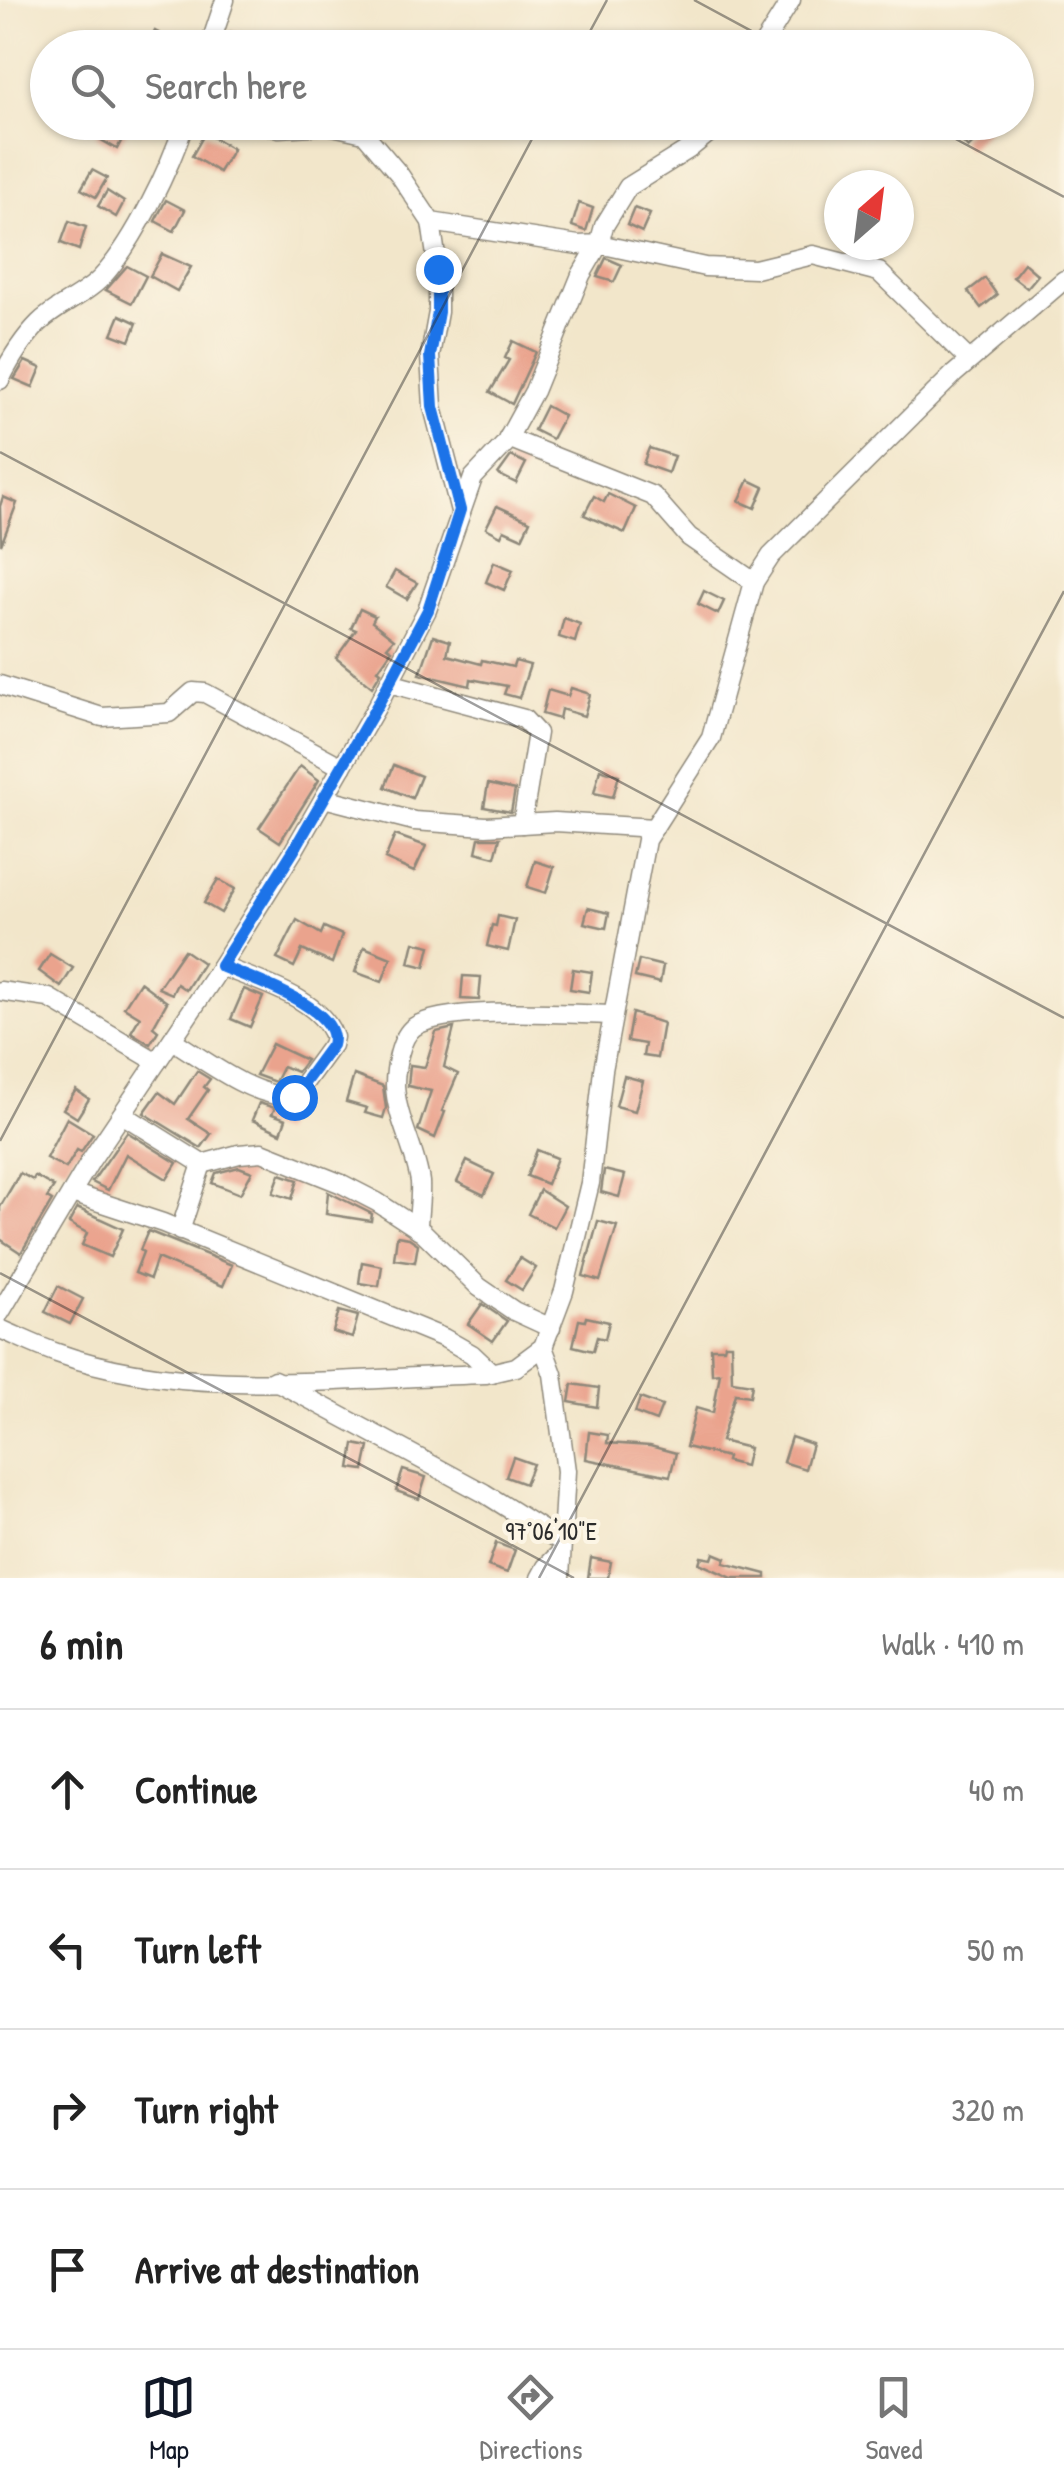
<!DOCTYPE html>
<meta charset="utf-8">
<style>
:root{--surface:#fff;--page:#f6f6f6;--text:#222;--muted:#767676;--line:#e0e0e0;--accent:#111827}
body{margin:0;font-family:"Patrick Hand",sans-serif;background:var(--page);color:var(--text)}
.compass{position:absolute;left:824px;top:170px;width:90px;height:90px;border-radius:50%;background:var(--surface);box-shadow:0 2px 8px #0004;rotate:28deg}
.stop{position:absolute;width:30px;height:30px;margin:-22px;border:8px solid #1a73e8;border-radius:50%;background:#fff}
.stop.end{background:#1a73e8;border-color:#fff;box-shadow:0 2px 10px #0008}
.list{margin:0;padding:0;list-style:none}
h2{display:flex;justify-content:space-between;align-items:center;height:130px;margin:0;padding:0 40px;font-size:42px}
h2 small{font-size:32px;font-weight:400;color:var(--muted)}
.list li{display:grid;grid-template-columns:65px 1fr auto;gap:30px;align-items:center;box-sizing:border-box;height:160px;padding:0 40px;border-top:2px solid var(--line)}
.list b{display:block;font-size:38px;white-space:nowrap}
.list em{font-size:32px;font-style:normal;color:var(--muted)}
.icon{flex:none;width:55px;height:55px;fill:none;stroke:currentColor;stroke-width:2;stroke-linecap:round;stroke-linejoin:round}
.map{position:relative;flex:none;width:1064px;height:1578px;overflow:hidden}
.search{position:absolute;background:var(--surface);box-shadow:0 2px 8px #0004;left:30px;right:30px;top:30px;height:110px;display:flex;align-items:center;gap:25px;box-sizing:border-box;padding:0 35px;border-radius:55px;color:var(--muted);font-size:38px}
.sheet{height:770px;background:var(--surface)}
nav{display:flex;justify-content:space-around;align-items:center;box-sizing:border-box;height:140px;border-top:2px solid var(--line);background:var(--surface);font-size:28px;color:var(--muted)}
nav a{display:grid;justify-items:center;gap:5px}
nav .on{color:var(--accent)}
.map>svg:first-child{display:block}
.building{fill:#eaa38d}
.lines{fill:none;stroke-linecap:round;stroke-linejoin:round}
.minor-casing{stroke:#8e887a;stroke-width:21}
.minor{stroke:#fff;stroke-width:18}
.route{stroke:#1a73e8;stroke-width:12}
.ticks{fill:none;stroke:#2b2b2b;stroke-width:2.5;stroke-opacity:0.45}
.ticks-label{font-size:25px;text-anchor:middle;fill:#2b2b2b;stroke:#fcf5e5;stroke-width:8;stroke-linejoin:round;paint-order:stroke}
</style>
<div class="map">
<svg width="1064" height="1578" viewBox="0 0 1064 1578">
<rect width="100%" height="100%" fill="#fcf5e5"/>
<filter id="ink" filterUnits="userSpaceOnUse"><feTurbulence type="fractalNoise" baseFrequency=".01" numOctaves="2"/><feDisplacementMap in="SourceGraphic" scale="20" xChannelSelector="R" yChannelSelector="G"/><feConvolveMatrix kernelMatrix="1 2 1 2 8 2 1 2 1" color-interpolation-filters="sRGB"/></filter>
<filter id="wash" filterUnits="userSpaceOnUse"><feTurbulence type="fractalNoise" baseFrequency=".0048" numOctaves="4" result="noise"/><feDisplacementMap in="SourceGraphic" scale="40" xChannelSelector="R" yChannelSelector="G"/><feGaussianBlur stdDeviation="2.25" result="paint"/><feColorMatrix in="noise" values="0 0 0 0 0 0 0 0 0 0 0 0 0 0 0 0 0 1.4 0 .05"/><feComposite in="paint" operator="in"/></filter>
<g filter="url(#wash)">
<rect width="100%" height="100%" fill="#f2e6ca"/>
<g id="blocks">
<!-- building -->
<g class="building">
<polygon points="155,31 188,48 146,48"/>
<polygon points="231,32 275,43 275,48 227,48"/>
<polygon points="103,122 131,122 117,149 96,137"/>
<polygon points="976,122 988,129 968,148 960,139"/>
<polygon points="205,133 233,149 219,172 192,156"/>
<polygon points="92,170 107,178 96,197 81,189"/>
<polygon points="107,191 124,202 116,217 98,206"/>
<polygon points="166,200 185,210 174,231 155,221"/>
<polygon points="579,203 593,208 586,231 572,226"/>
<polygon points="634,208 650,214 642,232 627,225"/>
<polygon points="69,221 86,227 79,250 61,243"/>
<polygon points="162,254 191,267 177,291 150,276"/>
<polygon points="606,258 622,265 614,282 597,277"/>
<polygon points="1024,263 1038,275 1027,288 1013,277"/>
<polygon points="127,266 146,276 132,303 106,290"/>
<polygon points="985,278 997,295 981,308 968,291"/>
<polygon points="120,315 137,323 130,341 112,334"/>
<polygon points="513,341 536,352 512,404 490,392 509,360 505,358"/>
<polygon points="25,361 41,368 33,387 14,379"/>
<polygon points="546,406 564,416 552,439 534,430"/>
<polygon points="649,448 674,456 668,473 643,464"/>
<polygon points="511,456 526,463 516,483 498,474"/>
<polygon points="749,480 764,487 755,508 739,501"/>
<polygon points="608,494 636,508 625,533 584,515 594,496 604,502"/>
<polygon points="3,497 17,503 1,545 0,506"/>
<polygon points="497,506 530,521 522,538 504,530 501,536 486,528"/>
<polygon points="494,562 513,570 504,590 486,582"/>
<polygon points="395,571 417,583 407,599 386,587"/>
<polygon points="704,591 724,601 718,614 698,604"/>
<polygon points="360,609 375,616 372,622 394,639 387,647 392,650 378,670 381,672 372,687 336,658 356,630 351,628"/>
<polygon points="564,618 580,624 575,642 559,637"/>
<polygon points="433,636 450,641 447,655 481,664 482,660 513,667 515,661 530,665 519,698 504,694 507,686 471,679 470,686 420,674"/>
<polygon points="571,688 590,694 584,716 561,709 559,719 542,714 548,690 568,696"/>
<polygon points="394,765 421,776 412,798 385,787"/>
<polygon points="300,766 319,780 280,842 259,828"/>
<polygon points="600,769 619,775 613,797 594,793"/>
<polygon points="488,784 515,790 511,812 484,807"/>
<polygon points="395,835 426,846 414,872 385,859"/>
<polygon points="479,838 500,838 495,857 476,852"/>
<polygon points="535,861 554,867 546,893 527,887"/>
<polygon points="218,879 235,889 221,913 204,903"/>
<polygon points="588,908 609,913 606,928 584,923"/>
<polygon points="498,916 515,920 508,951 487,946 492,925 496,926"/>
<polygon points="297,920 321,934 324,927 342,935 332,963 302,950 294,967 277,959"/>
<polygon points="414,942 430,946 425,967 409,963"/>
<polygon points="364,947 391,958 382,982 355,972"/>
<polygon points="184,950 203,963 186,990 177,984 172,994 158,988"/>
<polygon points="50,954 73,968 61,987 39,971"/>
<polygon points="639,960 663,966 660,983 635,977"/>
<polygon points="573,969 592,972 589,992 570,989"/>
<polygon points="463,976 481,977 479,1000 461,999"/>
<polygon points="140,982 167,1002 153,1027 158,1031 150,1044 131,1032 140,1017 124,1007"/>
<polygon points="244,989 263,997 250,1027 231,1019"/>
<polygon points="632,1013 663,1023 657,1058 643,1056 645,1044 627,1041"/>
<polygon points="454,1028 444,1067 458,1074 442,1111 445,1112 435,1138 418,1130 431,1091 408,1086 410,1065 425,1067 436,1032"/>
<polygon points="272,1044 306,1060 297,1072 283,1066 275,1082 256,1075"/>
<polygon points="197,1071 210,1079 204,1087 208,1090 188,1119 211,1134 201,1148 144,1113 159,1092 175,1104"/>
<polygon points="354,1075 383,1086 386,1108 383,1118 365,1113 367,1108 346,1102"/>
<polygon points="624,1076 643,1081 635,1111 616,1106"/>
<polygon points="76,1090 89,1099 77,1118 63,1109"/>
<polygon points="259,1103 275,1108 272,1114 286,1119 281,1133 252,1120"/>
<polygon points="67,1118 93,1134 81,1152 77,1150 66,1168 46,1158"/>
<polygon points="127,1132 177,1163 167,1179 126,1154 108,1190 92,1182"/>
<polygon points="537,1150 557,1158 547,1184 527,1176"/>
<polygon points="467,1161 494,1174 484,1195 457,1182"/>
<polygon points="239,1167 252,1172 240,1194 212,1183 216,1173"/>
<polygon points="604,1170 625,1175 619,1197 601,1192"/>
<polygon points="20,1173 33,1180 35,1176 54,1187 47,1198 52,1201 21,1253 0,1239 0,1207"/>
<polygon points="280,1174 298,1180 292,1199 273,1193"/>
<polygon points="540,1190 565,1206 554,1227 528,1214"/>
<polygon points="328,1192 372,1214 371,1221 326,1214"/>
<polygon points="77,1208 123,1229 110,1257 82,1245 87,1233 69,1223"/>
<polygon points="598,1221 617,1226 600,1281 583,1276"/>
<polygon points="148,1231 232,1265 223,1286 157,1258 150,1279 135,1273 143,1252 140,1250"/>
<polygon points="397,1236 409,1238 418,1244 415,1262 394,1259"/>
<polygon points="520,1258 536,1268 522,1290 506,1280"/>
<polygon points="362,1262 382,1266 379,1286 359,1283"/>
<polygon points="58,1286 83,1299 70,1324 45,1312"/>
<polygon points="482,1304 507,1321 493,1341 468,1324"/>
<polygon points="339,1311 358,1316 352,1338 333,1332"/>
<polygon points="586,1317 609,1322 605,1339 597,1337 593,1351 573,1346 579,1320 585,1321"/>
<polygon points="725,1344 731,1344 732,1381 752,1384 750,1396 735,1394 721,1441 749,1448 745,1466 726,1461 727,1457 686,1447 696,1408 713,1413 720,1373 712,1374 711,1348 724,1348"/>
<polygon points="572,1384 599,1388 597,1407 569,1402"/>
<polygon points="640,1398 662,1406 656,1421 635,1413"/>
<polygon points="589,1432 608,1435 607,1443 650,1446 676,1453 670,1476 586,1459"/>
<polygon points="791,1437 812,1444 805,1469 783,1462"/>
<polygon points="354,1444 369,1447 364,1470 350,1468"/>
<polygon points="513,1457 533,1464 525,1484 506,1477"/>
<polygon points="403,1470 426,1477 419,1499 396,1491"/>
<polygon points="496,1543 515,1550 507,1573 488,1566"/>
<polygon points="714,1553 726,1558 724,1563 766,1574 766,1578 732,1578 699,1563 701,1557 712,1559"/>
<polygon points="591,1558 611,1562 608,1578 588,1578"/>
</g>
</g>
</g>
<g filter="url(#ink)">
<use href="#blocks" fill-opacity="0" stroke="#8e887a" stroke-width="2.5"/>
<g class="lines">
<!-- minor casing -->
<g class="minor-casing">
<g id="minor">
<polyline points="209,48 225,0"/>
<polyline points="761,48 791,0"/>
<polyline points="251,122 279,128 328,125 364,133 399,174 431,222 578,245 599,244 604,226 628,187 689,149 722,122"/>
<polyline points="431,222 438,269 438,312 430,356 433,407 460,511"/>
<path d="M 0,380 C 10,360 23,339 39,323 C 57,305 84,296 101,278 C 134,243 170,168 185,122"/>
<polyline points="508,438 653,496 689,537 754,582"/>
<polyline points="389,683 524,719 537,733 522,824"/>
<polyline points="0,685 102,717 169,713 193,692 205,693 342,767"/>
<polyline points="324,798 414,821 486,826 555,822 654,828"/>
<polyline points="0,991 49,998 157,1062"/>
<path d="M 172,1040 C 208,1062 251,1097 294,1097 L 332,1045 L 334,1037 C 319,996 257,982 221,966"/>
<polyline points="122,1114 202,1164 239,1154 262,1152 342,1184 377,1202 423,1232 479,1287 514,1311 551,1328"/>
<polyline points="72,1193 163,1223 444,1338 472,1354 492,1373"/>
<path d="M 418,1229 C 418,1214 421,1197 420,1182 C 416,1150 396,1118 395,1085 C 395,1069 400,1037 414,1027 C 446,1005 571,1014 613,1015"/>
<polyline points="180,1231 202,1164"/>
<polyline points="0,1313 91,1160 214,977 294,850 377,706 427,610 473,478 505,444 534,391 581,275 599,244 705,267 755,269 813,255 879,272 969,360"/>
<path d="M 0,1329 C 19,1337 37,1346 57,1353 C 188,1400 349,1378 486,1374 L 516,1367 L 543,1347 L 564,1291 L 590,1183 L 603,1070 L 646,840 L 711,738 L 754,582 L 771,556 L 954,374 L 1064,280"/>
<polyline points="543,1347 553,1374 566,1471 560,1578"/>
<polyline points="274,1380 484,1493 562,1542"/>
<polyline points="540,1578 546,1567 561,1552"/>
</g>
</g>
<!-- minor -->
<use href="#minor" class="minor"/>
</g>
</g>
<g class="lines" filter="url(#ink)">
<!-- route -->
<path class="route" d="M 294,1097 L 332,1045 C 343,1008 248,978 221,966 L 294,850 L 377,706 L 428,610 L 460,510 L 433,407 L 430,356 L 438,312 L 438,269"/>
</g>
<!-- ticks -->
<path class="ticks" d="M 694,0 L 783,48M 581,48 L 607,0M 924,122 L 1064,197M 0,452 L 1064,1018M 0,1141 L 541,122M 0,1273 L 574,1578M 539,1578 L 1064,591"/>
<g class="ticks-label">
<text x="551" y="1540">97°06'10"E</text>
</g>
</svg>
<svg class="compass" viewBox="-18 -18 36 36"><path d="M0-13l5 13h-10z" fill="#e53935"/><path d="M0 13l5-13h-10z" fill="#767676"/></svg>
<div class="stop" style="left:294px;top:1097px"></div>
<div class="stop end" style="left:438px;top:269px"></div>
<div class="search"><svg class="icon" aria-label="search" viewBox="0 0 24 24"><circle cx="10" cy="10" r="6"/><path d="M15 15l6 6"/></svg>Search here</div>
</div>
<section class="sheet">
<h2>6 min<small>Walk · 410 m</small></h2>
<ul class="list">
<li><svg class="icon" aria-label="ahead" viewBox="0 0 24 24"><path d="M12 20V5M6 11l6-6 6 6"/></svg><div><b>Continue</b></div><em>40 m</em></li>
<li><svg class="icon" aria-label="left" viewBox="0 0 24 24"><path d="M17 20v-9H6M10 6l-5 5 5 5"/></svg><div><b>Turn left</b></div><em>50 m</em></li>
<li><svg class="icon" aria-label="right" viewBox="0 0 24 24"><path d="M7 20v-9h11M14 6l5 5-5 5"/></svg><div><b>Turn right</b></div><em>320 m</em></li>
<li><svg class="icon" aria-label="arrive" viewBox="0 0 24 24"><path d="M6 21V4h12l-3 4 3 4H6"/></svg><div><b>Arrive at destination</b></div></li>
</ul>
</section>
<nav>
<a class="on"><svg class="icon" aria-label="map" viewBox="0 0 24 24"><path d="M3 6l6-2 6 2 6-2v14l-6 2-6-2-6 2zM9 4v14M15 6v14"/></svg>Map</a>
<a><svg class="icon" aria-label="directions" viewBox="0 0 24 24"><path d="M12 3l9 9-9 9-9-9zM9 14v-3h6M13 9l2 2-2 2"/></svg>Directions</a>
<a><svg class="icon" aria-label="saved" viewBox="0 0 24 24"><path d="M7 4h10v16l-5-4-5 4z"/></svg>Saved</a>
</nav>
